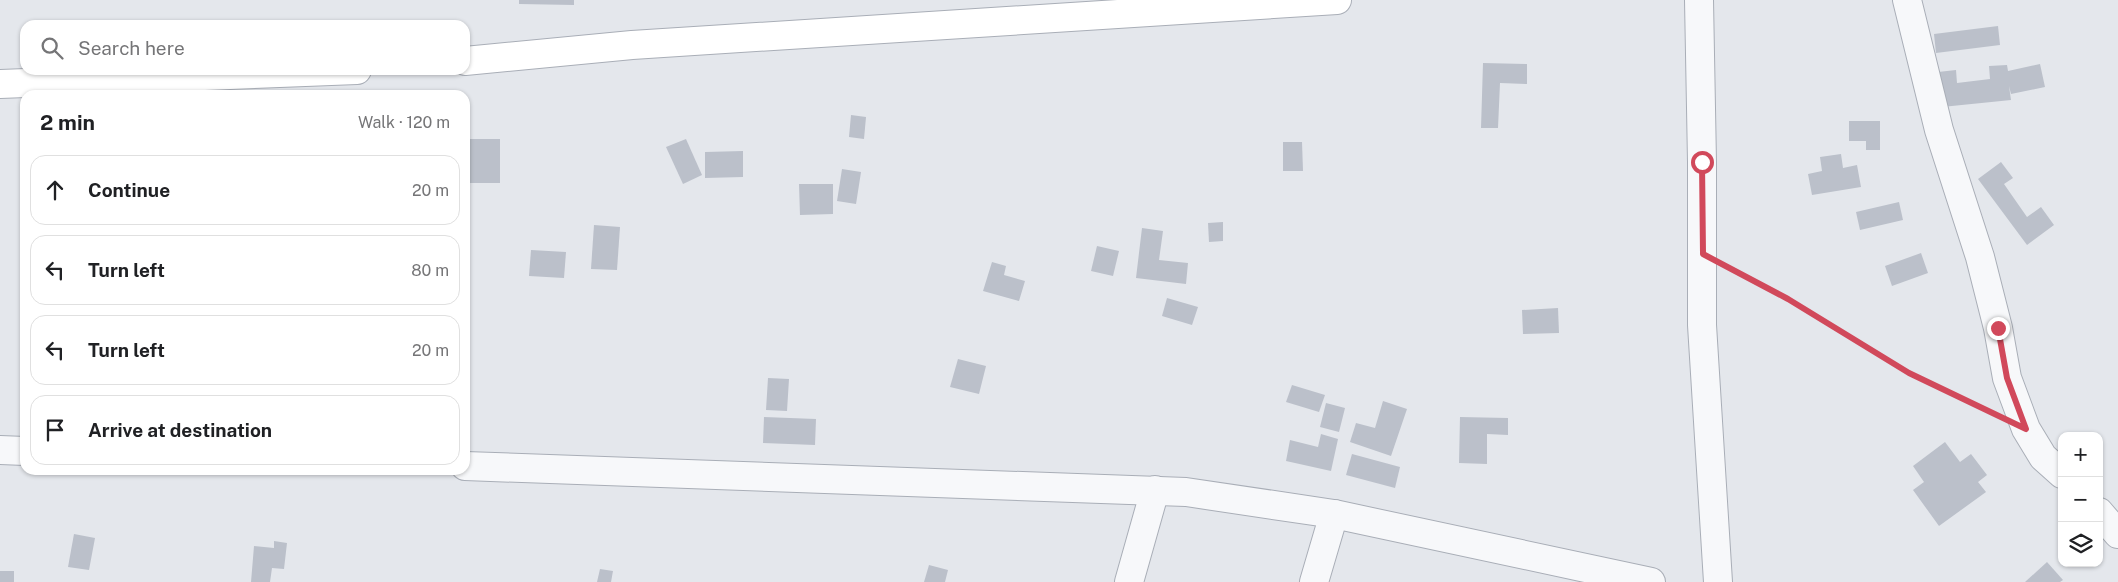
<!DOCTYPE html>
<meta charset="utf-8">
<style>
:root{--surface:#fff;--page:#f2f2f2;--text:#202124;--muted:#757577;--line:#e0e0e0}
body{margin:0;font-family:"Public Sans",sans-serif;background:var(--page);color:var(--text)}
.controls{position:absolute;right:15px;bottom:15px;display:grid;overflow:hidden;border-radius:10px;box-shadow:0 1px 4px #0004}
.controls button{width:45px;height:45px;display:grid;place-items:center;padding:0;border:0;border-bottom:1px solid var(--line);background:var(--surface);color:var(--text);font:25px sans-serif}
.stop{position:absolute;width:15px;height:15px;margin:-11px;border:4px solid #d1495b;border-radius:50%;background:#fff}
.stop.end{background:#d1495b;border-color:#fff;box-shadow:0 1px 5px #0008}
.list{margin:0;padding:0;list-style:none}
h2{display:flex;justify-content:space-between;align-items:center;height:65px;margin:0;padding:0 20px;font-size:21px}
h2 small{font-size:16px;font-weight:400;color:var(--muted)}
.list li{display:grid;grid-template-columns:32px 1fr auto;gap:15px;align-items:center;box-sizing:border-box;height:70px;margin:0 10px 10px;padding:0 10px;border:1px solid var(--line);border-radius:15px}
.list b{display:block;font-size:19px;white-space:nowrap}
.list em{font-size:16px;font-style:normal;color:var(--muted)}
.icon{flex:none;width:28px;height:28px;fill:none;stroke:currentColor;stroke-width:2;stroke-linecap:round;stroke-linejoin:round}
.map{position:relative;flex:none;width:2118px;height:582px;overflow:hidden}
.search{position:absolute;background:var(--surface);box-shadow:0 1px 4px #0004;left:20px;top:20px;width:450px;height:55px;display:flex;align-items:center;gap:12px;box-sizing:border-box;padding:0 18px;border-radius:15px;color:var(--muted);font-size:19px}
.panel{position:absolute;background:var(--surface);box-shadow:0 1px 4px #0004;left:20px;top:90px;width:450px;height:385px;border-radius:15px}
.map>svg:first-child{display:block}
.building{fill:#bbc0ca}
.lines{fill:none;stroke-linecap:round;stroke-linejoin:round}
.street-casing{stroke:#a9aeb7;stroke-width:30}
.secondary-casing{stroke:#a9aeb7;stroke-width:30}
.path{stroke:#c2c5cb;stroke-width:3;stroke-dasharray:4 4;stroke-linecap:butt}
.street{stroke:#f7f8fa;stroke-width:28}
.secondary{stroke:#fff;stroke-width:28}
.route{stroke:#d1495b;stroke-width:6}
</style>
<div class="map">
<svg width="2118" height="582" viewBox="0 0 2118 582">
<rect width="100%" height="100%" fill="#e4e7ec"/>
<!-- building -->
<g class="building">
<polygon points="519,0 574,0 574,5 519,4"/>
<polygon points="1998,26 2000,45 1936,53 1934,34"/>
<polygon points="1483,63 1527,64 1527,84 1500,83 1498,128 1481,128"/>
<polygon points="2040,64 2045,87 2011,94 2009,86 2011,100 1942,107 1938,72 1956,70 1957,83 1990,79 1989,66 2007,65 2008,71"/>
<polygon points="851,115 866,117 864,139 849,137"/>
<polygon points="1849,121 1880,121 1880,150 1866,150 1866,141 1849,141"/>
<rect x="465" y="139" width="35" height="44"/>
<polygon points="686,139 702,175 683,184 666,147"/>
<polygon points="1283,142 1302,142 1303,171 1283,171"/>
<polygon points="743,151 743,177 705,178 705,152"/>
<polygon points="1841,154 1843,168 1857,165 1861,187 1812,195 1808,174 1822,171 1820,157"/>
<polygon points="2001,162 2013,178 2004,184 2027,217 2041,207 2054,225 2027,245 1978,179"/>
<polygon points="842,169 861,172 856,204 837,201"/>
<polygon points="799,184 833,184 833,214 800,215"/>
<polygon points="1899,202 1903,220 1860,230 1856,212"/>
<polygon points="1223,222 1223,241 1209,242 1208,223"/>
<polygon points="594,225 620,227 617,270 591,269"/>
<polygon points="1142,228 1163,231 1159,260 1188,263 1186,284 1136,278"/>
<polygon points="1097,246 1119,251 1113,276 1091,271"/>
<polygon points="531,250 566,252 564,278 529,276"/>
<polygon points="1921,253 1928,273 1892,286 1885,266"/>
<polygon points="992,262 1006,266 1004,275 1025,281 1019,301 983,291"/>
<polygon points="1167,298 1198,307 1192,325 1162,316"/>
<polygon points="1558,308 1559,333 1523,334 1522,310"/>
<polygon points="958,359 986,366 979,394 950,387"/>
<polygon points="768,378 789,379 787,411 766,410"/>
<polygon points="1292,385 1325,395 1319,412 1286,402"/>
<polygon points="1383,401 1407,409 1391,456 1350,442 1356,423 1375,428"/>
<polygon points="1326,403 1345,408 1339,432 1320,427"/>
<polygon points="764,417 816,419 815,445 763,443"/>
<polygon points="1460,417 1508,418 1508,435 1487,434 1487,464 1459,463"/>
<polygon points="1321,434 1338,439 1331,471 1286,461 1290,440 1318,447"/>
<polygon points="1945,442 1960,462 1971,454 1987,475 1978,482 1986,492 1939,526 1913,490 1924,482 1913,466"/>
<polygon points="1352,454 1400,467 1395,488 1346,475"/>
<polygon points="74,534 95,538 89,570 68,567"/>
<polygon points="274,541 287,543 284,569 272,568 270,582 251,582 254,546 274,548"/>
<polygon points="2047,562 2063,580 2060,582 2025,582"/>
<polygon points="929,565 948,570 945,582 924,582"/>
<polygon points="600,569 613,571 611,582 597,582"/>
<rect x="0" y="571" width="14" height="11"/>
</g>
<g class="lines">
<!-- street casing -->
<g class="street-casing">
<g id="street">
<polyline points="1699,0 1702,162 1702,325 1718,582"/>
<polyline points="1907,0 1939,130 1980,257 1998,328 2007,378 2026,429 2043,457 2062,474"/>
<polyline points="0,450 25,451"/>
<polyline points="465,466 1186,492 1334,514 1651,582"/>
<polyline points="2099,512 2118,534"/>
<polyline points="1129,582 1155,490"/>
<polyline points="1314,582 1334,514"/>
</g>
</g>
<!-- secondary casing -->
<g class="secondary-casing">
<g id="secondary">
<polyline points="465,61 632,45 1337,0"/>
<polyline points="0,84 357,70"/>
</g>
</g>
<!-- path -->
<polyline class="path" points="1732,269 1788,299 1909,373 1989,411"/>
<!-- street -->
<use href="#street" class="street"/>
<!-- secondary -->
<use href="#secondary" class="secondary"/>
</g>
<g class="lines">
<!-- route -->
<polyline class="route" points="1702,162 1703,254 1788,299 1909,373 2026,429 2007,378 1998,328"/>
</g>
</svg>
<div class="controls">
<button>+</button>
<button>−</button>
<button><svg class="icon" aria-label="layers" viewBox="0 0 24 24"><path d="M12 4l9 5-9 5-9-5zM3 14l9 5 9-5"/></svg></button>
</div>
<div class="stop" style="left:1702px;top:162px"></div>
<div class="stop end" style="left:1998px;top:328px"></div>
<div class="search"><svg class="icon" aria-label="search" viewBox="0 0 24 24"><circle cx="10" cy="10" r="6"/><path d="M15 15l6 6"/></svg>Search here</div>
<section class="panel">
<h2>2 min<small>Walk · 120 m</small></h2>
<ul class="list">
<li><svg class="icon" aria-label="ahead" viewBox="0 0 24 24"><path d="M12 20V5M6 11l6-6 6 6"/></svg><div><b>Continue</b></div><em>20 m</em></li>
<li><svg class="icon" aria-label="left" viewBox="0 0 24 24"><path d="M17 20v-9H6M10 6l-5 5 5 5"/></svg><div><b>Turn left</b></div><em>80 m</em></li>
<li><svg class="icon" aria-label="left" viewBox="0 0 24 24"><path d="M17 20v-9H6M10 6l-5 5 5 5"/></svg><div><b>Turn left</b></div><em>20 m</em></li>
<li><svg class="icon" aria-label="arrive" viewBox="0 0 24 24"><path d="M6 21V4h12l-3 4 3 4H6"/></svg><div><b>Arrive at destination</b></div></li>
</ul>
</section>
</div>
